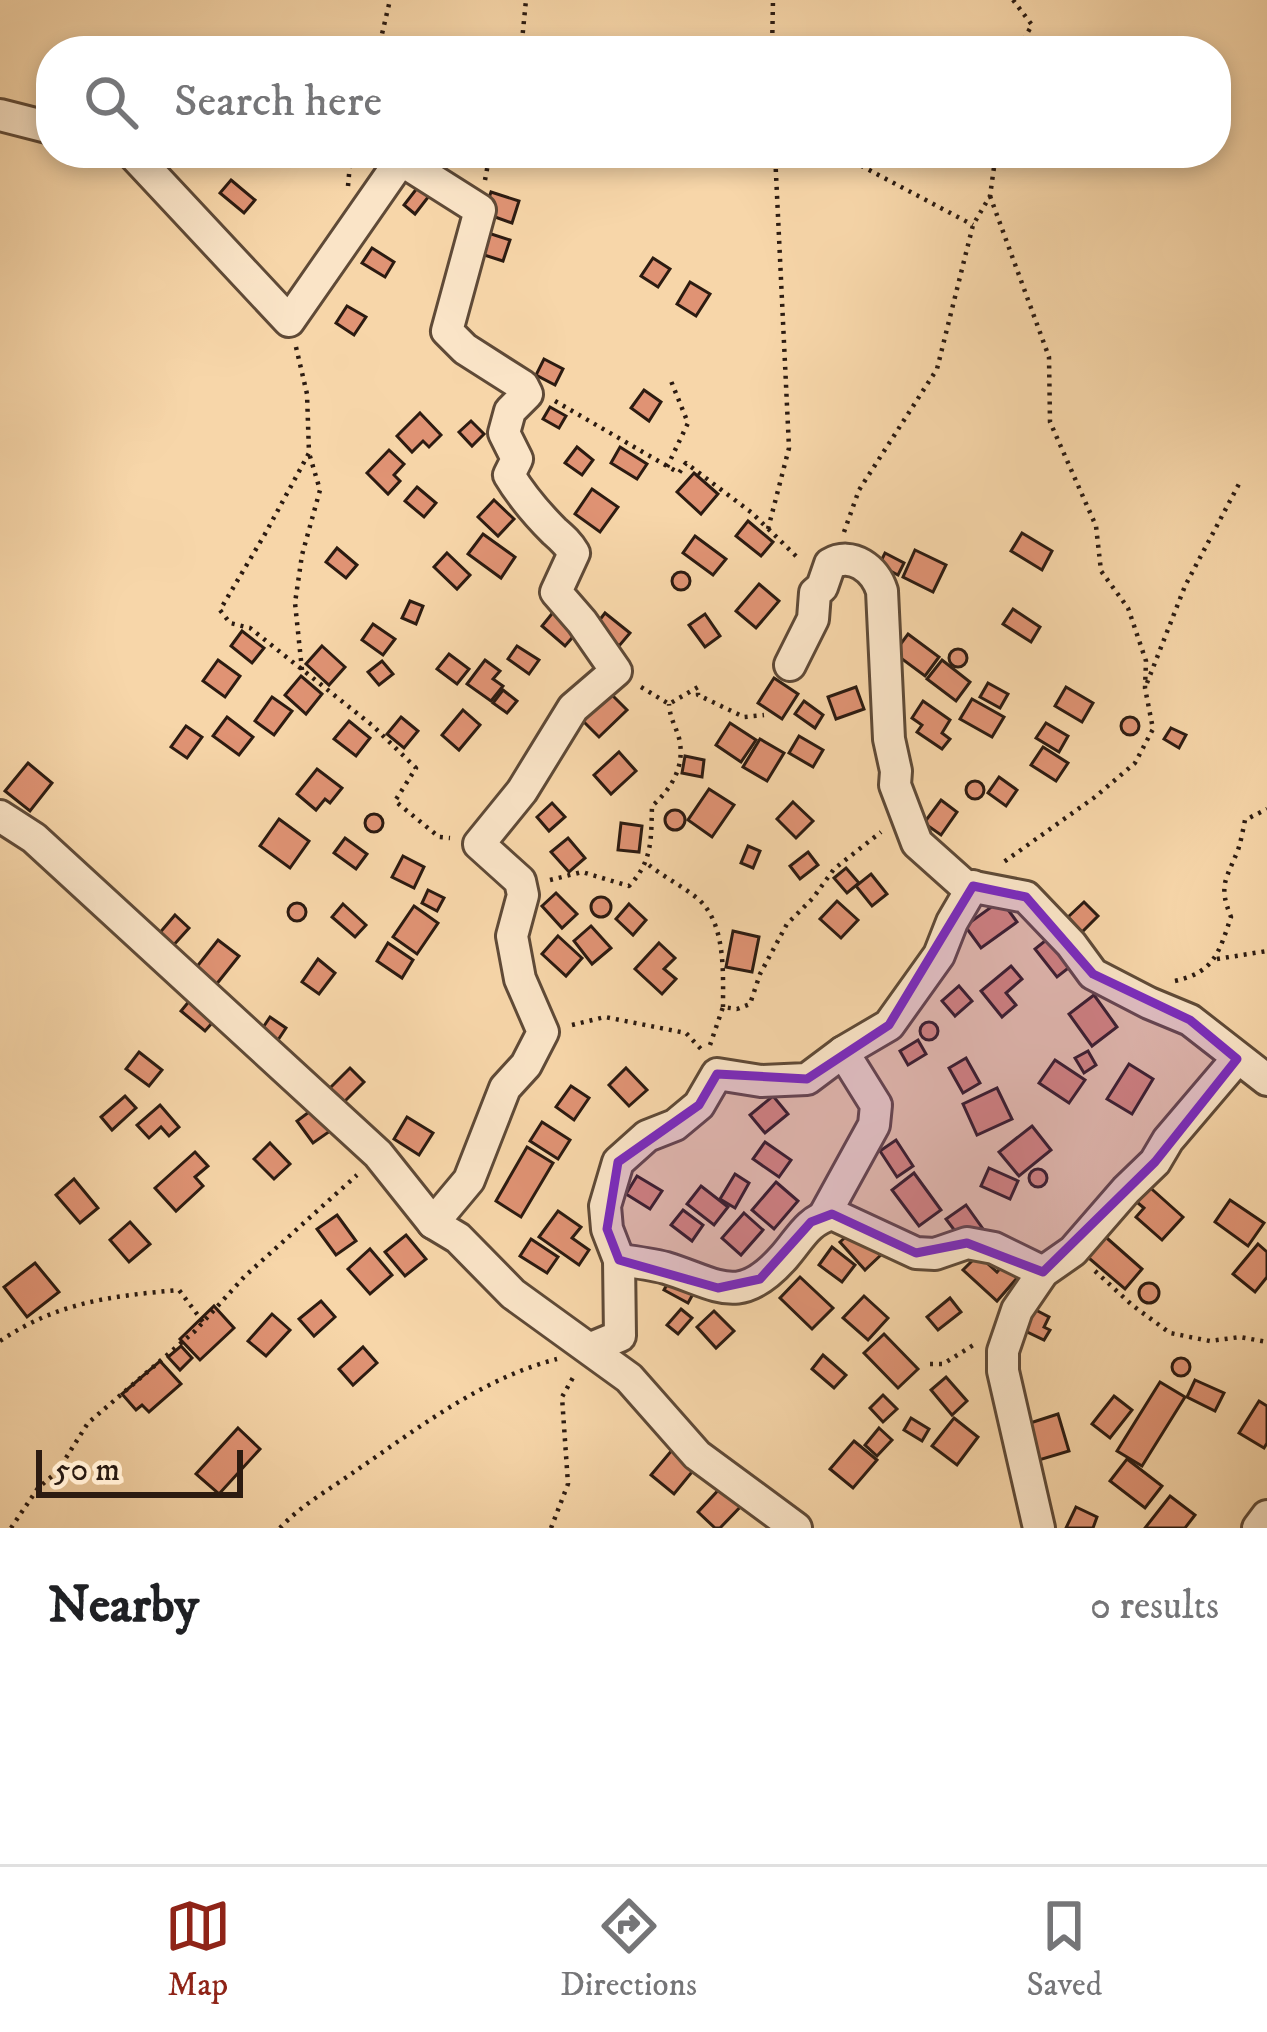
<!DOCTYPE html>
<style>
:root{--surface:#fff;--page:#f6f6f6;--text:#202124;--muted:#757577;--line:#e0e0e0;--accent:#8f2418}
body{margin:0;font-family:"IM FELL DW Pica",serif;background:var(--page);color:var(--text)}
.scale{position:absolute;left:36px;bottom:30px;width:207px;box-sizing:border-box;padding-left:12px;border:6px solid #2c1b11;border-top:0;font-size:33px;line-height:42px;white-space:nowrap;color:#2c1b11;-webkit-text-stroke:9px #fae4c7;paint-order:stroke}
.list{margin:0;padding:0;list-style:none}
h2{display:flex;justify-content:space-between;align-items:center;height:156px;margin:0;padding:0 48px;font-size:51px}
h2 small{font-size:39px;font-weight:400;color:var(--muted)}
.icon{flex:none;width:66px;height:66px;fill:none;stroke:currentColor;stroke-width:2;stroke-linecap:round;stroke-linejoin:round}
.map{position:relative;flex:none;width:1267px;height:1528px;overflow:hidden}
.search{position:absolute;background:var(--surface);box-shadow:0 6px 18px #0003;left:36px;right:36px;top:36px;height:132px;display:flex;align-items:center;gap:30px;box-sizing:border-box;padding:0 42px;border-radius:48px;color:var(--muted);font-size:45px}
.sheet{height:336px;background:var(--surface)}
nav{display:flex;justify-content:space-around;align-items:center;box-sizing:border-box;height:168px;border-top:3px solid var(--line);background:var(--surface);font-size:33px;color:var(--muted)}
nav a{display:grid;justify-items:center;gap:6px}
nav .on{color:var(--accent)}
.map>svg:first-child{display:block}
.building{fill:#e09374;stroke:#2c1b11;stroke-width:3}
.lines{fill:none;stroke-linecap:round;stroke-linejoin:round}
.minor-casing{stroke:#5f4a37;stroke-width:36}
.path{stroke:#2c1b11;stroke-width:4.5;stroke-dasharray:3 6;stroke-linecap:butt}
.minor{stroke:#fae4c7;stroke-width:30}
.marked{fill:#7b2cbf;fill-opacity:0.2;stroke:#7b2cbf;stroke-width:9;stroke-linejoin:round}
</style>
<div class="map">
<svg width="1267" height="1528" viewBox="0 0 1267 1528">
<rect width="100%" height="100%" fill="#f7d6a9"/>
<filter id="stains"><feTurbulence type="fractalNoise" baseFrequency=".00167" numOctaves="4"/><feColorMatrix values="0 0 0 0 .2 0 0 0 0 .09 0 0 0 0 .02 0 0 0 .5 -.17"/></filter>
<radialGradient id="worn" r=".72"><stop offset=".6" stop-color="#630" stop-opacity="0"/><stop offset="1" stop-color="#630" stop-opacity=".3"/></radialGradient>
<!-- building -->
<g class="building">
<polygon points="231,180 255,200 244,213 220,193"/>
<polygon points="418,187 429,196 415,214 404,205"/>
<polygon points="491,192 519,201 512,223 484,213"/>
<polygon points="482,231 510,240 503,261 475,252"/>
<polygon points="372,248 394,262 385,277 362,263"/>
<polygon points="653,258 670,269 658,287 641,276"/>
<polygon points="690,282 710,294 696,316 677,304"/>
<polygon points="347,306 366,317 354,335 336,323"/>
<polygon points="544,359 563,369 555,385 536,375"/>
<polygon points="644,390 661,402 649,421 631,408"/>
<polygon points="550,407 566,416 559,428 543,419"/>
<polygon points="420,413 441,435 429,447 423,441 412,452 397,436"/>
<polygon points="471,421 484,434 472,446 459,432"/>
<polygon points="577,447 593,460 582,475 565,463"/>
<polygon points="620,447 647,464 637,479 611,463"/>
<polygon points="389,450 404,464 394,475 400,481 388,494 367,473"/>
<polygon points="694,473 718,494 701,514 677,492"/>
<polygon points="417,487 436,503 424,517 405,501"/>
<polygon points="592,489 618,507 600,532 575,514"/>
<polygon points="494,500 514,519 498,536 478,517"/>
<polygon points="748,521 773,542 761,556 736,536"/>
<polygon points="1022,533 1052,551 1042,570 1011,551"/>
<polygon points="483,534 515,557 501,578 468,554"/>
<polygon points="695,536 726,559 713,575 683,553"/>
<polygon points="337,548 357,565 346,578 326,562"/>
<polygon points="915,550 946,565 933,592 903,577"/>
<polygon points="447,553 470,575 457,589 434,567"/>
<polygon points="885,553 904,563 898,575 879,565"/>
<circle cx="681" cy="581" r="9"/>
<polygon points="759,584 779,601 756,628 736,611"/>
<polygon points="410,601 423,606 416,624 402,618"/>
<polygon points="1013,609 1040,627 1031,642 1003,624"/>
<polygon points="555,610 578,631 565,646 542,626"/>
<polygon points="605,613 630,633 619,646 595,626"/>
<polygon points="705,614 720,636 705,647 689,625"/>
<polygon points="373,624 395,639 383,655 362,640"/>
<polygon points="242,631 264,648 252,663 231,646"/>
<polygon points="908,634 939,657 925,676 894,653"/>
<polygon points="322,646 345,667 329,685 306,664"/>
<polygon points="517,646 539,660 529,674 508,659"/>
<circle cx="958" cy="658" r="9"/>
<polygon points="449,654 469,669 457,684 437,669"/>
<polygon points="218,660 240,676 225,697 203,681"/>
<polygon points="485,660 500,671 493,679 503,686 491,701 467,684"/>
<polygon points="942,660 970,682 956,701 927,679"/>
<polygon points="382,661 393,674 379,685 368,672"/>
<polygon points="301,676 322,694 306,714 285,695"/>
<polygon points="774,678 798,694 782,719 758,703"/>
<polygon points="988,683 1008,694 1000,708 980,697"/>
<polygon points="856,687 864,709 836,719 828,697"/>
<polygon points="1066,687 1093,703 1082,722 1055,706"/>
<polygon points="605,688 627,710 599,737 577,715"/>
<polygon points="503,690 517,701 507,713 493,703"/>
<polygon points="272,697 292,711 274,735 255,721"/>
<polygon points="972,699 1004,717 992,737 960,719"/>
<polygon points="804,701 823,715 815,728 795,714"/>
<polygon points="923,701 950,720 942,733 950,739 942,749 917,732 922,725 912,718"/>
<polygon points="463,710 480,725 459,750 442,735"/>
<circle cx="1130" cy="726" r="9"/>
<polygon points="227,717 253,737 239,755 213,736"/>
<polygon points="401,717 418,731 404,748 387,734"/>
<polygon points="349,721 370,738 356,756 334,739"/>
<polygon points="730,723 756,740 741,762 716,745"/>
<polygon points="1046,723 1068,736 1059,752 1036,738"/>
<polygon points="186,726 202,737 187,758 171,747"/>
<polygon points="1171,728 1186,735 1179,748 1164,739"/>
<polygon points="799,736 823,750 813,767 789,753"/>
<polygon points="760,739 784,753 767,781 743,767"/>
<polygon points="1043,747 1068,763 1056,781 1031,765"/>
<polygon points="619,752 636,771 611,794 594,775"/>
<polygon points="685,756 704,760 702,777 682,773"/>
<polygon points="28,763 52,783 30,811 5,791"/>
<polygon points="317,769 342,788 330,803 325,799 316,810 297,794"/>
<polygon points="999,777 1017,790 1006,806 988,793"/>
<circle cx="975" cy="790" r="9"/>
<polygon points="709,789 734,805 712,837 688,820"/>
<polygon points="941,800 957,812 941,835 924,823"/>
<polygon points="793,802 813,821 796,838 777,819"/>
<polygon points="552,803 565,817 549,831 537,817"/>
<circle cx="675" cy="820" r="10"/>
<circle cx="374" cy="823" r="9"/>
<polygon points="279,819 309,841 290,868 260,846"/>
<polygon points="621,823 642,826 639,852 618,850"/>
<polygon points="345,838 367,854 356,869 334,853"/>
<polygon points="568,838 585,858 569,872 551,852"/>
<polygon points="748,846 760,851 753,868 741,863"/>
<polygon points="808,852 818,865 800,879 790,866"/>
<polygon points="403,856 424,867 414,888 392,877"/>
<polygon points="846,868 859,883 847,893 834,878"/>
<polygon points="871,874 887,894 872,906 856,886"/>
<polygon points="428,890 444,898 437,911 422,903"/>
<polygon points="556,893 577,914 562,928 542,906"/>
<circle cx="601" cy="907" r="10"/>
<polygon points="1001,900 1017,922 981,948 965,926"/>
<polygon points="837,901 858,920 841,938 820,919"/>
<polygon points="1084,902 1098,916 1082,932 1068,917"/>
<circle cx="297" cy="912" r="9"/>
<polygon points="343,904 366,925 355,937 332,917"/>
<polygon points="629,904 646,920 633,935 616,919"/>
<polygon points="414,906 438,923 417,954 393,937"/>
<polygon points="175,915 189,928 171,948 157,936"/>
<polygon points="591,926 611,948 592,964 574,941"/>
<polygon points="733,931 759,937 752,972 726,967"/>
<polygon points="558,936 582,958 566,976 542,954"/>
<polygon points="1050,937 1071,966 1057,977 1035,949"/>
<polygon points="218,940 239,956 215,986 195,969"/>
<polygon points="388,943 413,960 402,978 377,961"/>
<polygon points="659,943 675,958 664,969 676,979 662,994 635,969"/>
<polygon points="318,959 335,973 319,994 302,982"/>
<polygon points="1011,966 1022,979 1006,993 1016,1005 1002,1017 981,991"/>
<polygon points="959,986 972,1001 955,1016 942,1001"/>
<polygon points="196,993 220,1014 205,1031 181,1011"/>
<polygon points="1094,995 1117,1027 1092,1046 1069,1014"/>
<polygon points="270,1017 286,1028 276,1043 260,1032"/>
<circle cx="929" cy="1031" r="9"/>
<polygon points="918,1040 926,1054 908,1065 900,1051"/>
<polygon points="1088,1051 1096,1065 1084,1073 1075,1058"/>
<polygon points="139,1052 162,1070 149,1086 126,1069"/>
<polygon points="966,1058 980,1083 963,1093 949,1068"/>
<polygon points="1055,1060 1085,1080 1069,1103 1039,1083"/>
<polygon points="1129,1064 1153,1079 1132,1114 1107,1099"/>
<polygon points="350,1068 364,1082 343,1103 329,1089"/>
<polygon points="626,1068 647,1090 629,1106 609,1085"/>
<polygon points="571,1086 589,1098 574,1120 556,1107"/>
<polygon points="997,1088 1012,1119 977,1135 963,1104"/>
<polygon points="125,1096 136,1108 112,1130 101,1117"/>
<polygon points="773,1096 788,1114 765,1133 750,1115"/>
<polygon points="160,1105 179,1127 169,1136 161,1127 149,1138 137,1125"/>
<polygon points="317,1106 333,1129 313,1143 297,1121"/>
<polygon points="407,1117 433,1133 419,1155 394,1139"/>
<polygon points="542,1122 570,1140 558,1159 530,1141"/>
<polygon points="1032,1126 1051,1150 1019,1176 999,1152"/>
<polygon points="896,1140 913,1166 897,1177 880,1151"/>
<polygon points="765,1142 791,1160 779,1177 753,1159"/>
<polygon points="270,1143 290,1164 274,1179 254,1159"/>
<polygon points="527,1147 553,1163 521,1217 496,1201"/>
<polygon points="195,1152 208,1166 195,1177 203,1186 176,1211 155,1188"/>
<polygon points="989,1168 1018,1181 1010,1199 981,1186"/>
<circle cx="1038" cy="1178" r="9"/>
<polygon points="914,1173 941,1210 919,1226 892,1190"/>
<polygon points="735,1174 749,1183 735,1208 720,1199"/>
<polygon points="637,1176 662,1191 650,1209 626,1194"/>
<polygon points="74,1179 98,1208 80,1223 56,1195"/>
<polygon points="776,1182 798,1201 774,1229 752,1210"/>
<polygon points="1145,1183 1183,1217 1162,1240 1136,1217 1144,1208 1132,1198"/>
<polygon points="701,1186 728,1207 714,1225 687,1204"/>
<polygon points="1230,1200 1264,1223 1248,1246 1215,1222"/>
<polygon points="966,1205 983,1229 964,1243 946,1219"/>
<polygon points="683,1210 703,1225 692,1241 671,1225"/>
<polygon points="558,1211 581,1227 572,1238 589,1250 579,1265 539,1237"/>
<polygon points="744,1213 763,1230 741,1255 722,1238"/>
<polygon points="337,1215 356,1241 336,1255 317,1229"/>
<polygon points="130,1222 150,1244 129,1262 110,1240"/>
<polygon points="858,1226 883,1253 865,1270 840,1242"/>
<polygon points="1100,1232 1142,1269 1125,1289 1083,1253"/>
<polygon points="406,1235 426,1259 405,1276 385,1252"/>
<polygon points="531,1239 558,1257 547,1273 520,1256"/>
<polygon points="1258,1244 1267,1252 1267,1277 1255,1292 1233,1274"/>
<polygon points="832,1247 855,1265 842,1282 819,1265"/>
<polygon points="370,1249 392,1275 370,1294 348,1269"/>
<polygon points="978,1255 997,1272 1003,1265 1017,1278 997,1301 963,1270"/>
<polygon points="35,1263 59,1292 27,1317 4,1287"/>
<polygon points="674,1272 698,1285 688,1303 664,1290"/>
<polygon points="800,1277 833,1308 812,1329 780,1298"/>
<circle cx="1149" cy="1293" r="10"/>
<polygon points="864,1296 888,1318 868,1340 843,1318"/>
<polygon points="950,1298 961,1312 938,1330 927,1317"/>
<polygon points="321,1301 335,1317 314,1336 299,1319"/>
<polygon points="214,1306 234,1328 200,1360 180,1339"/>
<polygon points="1030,1307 1049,1317 1044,1327 1050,1330 1044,1340 1019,1328"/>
<polygon points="681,1309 692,1318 678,1334 667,1325"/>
<polygon points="714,1311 734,1331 716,1348 697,1327"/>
<polygon points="272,1314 290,1330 266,1356 248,1341"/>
<polygon points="884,1334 918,1369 898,1388 864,1353"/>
<polygon points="181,1346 192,1358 180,1370 168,1357"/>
<polygon points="363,1347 377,1363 353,1385 339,1369"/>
<polygon points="823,1355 846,1375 834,1388 812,1369"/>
<circle cx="1181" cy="1367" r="9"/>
<polygon points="160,1361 181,1384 149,1412 142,1405 136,1410 122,1394"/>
<polygon points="946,1377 967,1401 952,1415 931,1390"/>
<polygon points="1195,1380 1224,1393 1215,1411 1187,1397"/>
<polygon points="1160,1382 1185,1397 1142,1466 1117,1451"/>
<polygon points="883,1395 897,1409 883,1422 870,1408"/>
<polygon points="1114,1396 1132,1410 1110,1438 1092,1424"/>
<polygon points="1259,1401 1267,1406 1267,1443 1264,1448 1239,1433"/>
<polygon points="1058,1414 1069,1451 1039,1460 1027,1424"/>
<polygon points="911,1418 929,1429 922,1441 904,1430"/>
<polygon points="954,1418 978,1437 957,1465 932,1446"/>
<polygon points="238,1428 260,1449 219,1494 196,1474"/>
<polygon points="879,1428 892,1440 877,1456 865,1445"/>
<polygon points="854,1441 877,1460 853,1488 830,1469"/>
<polygon points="678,1443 701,1461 674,1494 651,1475"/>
<polygon points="1127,1459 1162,1486 1145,1508 1110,1481"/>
<polygon points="725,1483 745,1502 720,1528 715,1528 698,1512"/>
<polygon points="1170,1496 1195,1515 1185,1528 1145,1528"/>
<polygon points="1076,1507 1097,1517 1093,1528 1066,1528"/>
</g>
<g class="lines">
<!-- minor casing -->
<g class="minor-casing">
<g id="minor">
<polyline points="0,115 51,128"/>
<path d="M 132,153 L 289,321 L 401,160 L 480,210 L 447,331 L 465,349 L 523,386 L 527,394 L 510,411 L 504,433 L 517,459 L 509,475 C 521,495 537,514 554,531 C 562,538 568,543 574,553 L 556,592 L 582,622 L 616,671 L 573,708 L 522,791 L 479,844 L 520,881 L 523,895 L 512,936 L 520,979 L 543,1032 L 526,1065 L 505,1088 L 469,1180 L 433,1223"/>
<path d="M 790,665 L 813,619 L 815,593 L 822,587 L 830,564 C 852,551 875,569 882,591 L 889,739 L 896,771 L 895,785 L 917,843 L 964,885 L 1026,897 L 1071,944 L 1093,974 L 1149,1003 L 1190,1020 L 1267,1080"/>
<polyline points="0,816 34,838 378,1154 433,1223 458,1238 513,1294 629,1378 697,1455 796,1528"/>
<polyline points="824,1216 874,1125 876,1105 843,1052"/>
<path d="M 619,1260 C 635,1262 651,1264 666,1268 C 718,1284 739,1308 784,1257 C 800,1239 807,1221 832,1214 L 916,1253 L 935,1254 L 967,1243 L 994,1248 L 1043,1272"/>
<polyline points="591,1348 620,1336 619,1260 607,1229 605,1206 618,1162 647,1136 675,1125 699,1105 717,1074 761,1081 807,1079 843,1052 889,1025 939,955 952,922 973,886"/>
<polyline points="1039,1528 1003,1371 1003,1351 1017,1310 1043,1272 1073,1251 1126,1190 1155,1162 1168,1140 1237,1059"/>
<polyline points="1258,1528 1267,1516"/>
</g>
</g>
<!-- path -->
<g class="path">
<polyline points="1013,0 1032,25 1017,51"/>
<polyline points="378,51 390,0"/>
<polyline points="521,51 526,0"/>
<polyline points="772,51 773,0"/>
<polyline points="837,153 973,225"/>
<polyline points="485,180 490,153"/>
<polyline points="348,186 351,153"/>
<polyline points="990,196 1049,357 1050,422 1096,526 1101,571 1128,608 1146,661 1145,688 1153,729 1135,763 1095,797 1001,864"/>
<polyline points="296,347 307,394 309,453 265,534 220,610 230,623 250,628 373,726 416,768 395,801 439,837 450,838"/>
<polyline points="555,401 679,473 686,463 752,513 800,560"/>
<polyline points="667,467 688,423 671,381"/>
<polyline points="768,529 789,448 775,153"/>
<polyline points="844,532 859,490 937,369 973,225 990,196 996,153"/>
<polyline points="302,670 295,603 302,555 320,490 309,453"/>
<polyline points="1147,683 1185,586 1240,482"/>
<polyline points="641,687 669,704 698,687 698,695 744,717 764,715"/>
<path d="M 649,865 C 664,877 682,886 697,898 C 726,922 723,972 723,1007"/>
<path d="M 550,880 L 582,872 L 629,886 C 653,861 651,838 652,806 C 670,790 684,769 680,743 C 678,729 670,721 669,704"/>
<polyline points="1217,959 1267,951"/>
<path d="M 1175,981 C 1215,972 1219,952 1231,917 C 1218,885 1226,880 1238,850 C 1241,841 1243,830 1245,820 L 1267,809"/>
<polyline points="572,1025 605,1017 686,1033 701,1049"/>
<polyline points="710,1045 723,1007 737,1009 750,1004 760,974 787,924 813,898 834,869 881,832"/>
<polyline points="1095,1271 1132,1305 1170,1333 1210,1341 1240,1337 1267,1342"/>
<path d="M 0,1341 C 58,1302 111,1296 179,1290 L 203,1322"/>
<polyline points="930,1364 943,1364 975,1344"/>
<polyline points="11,1528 38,1488 57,1472 88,1423 195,1331 245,1276 357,1175"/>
<path d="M 280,1528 C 300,1506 330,1489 354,1472 C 417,1429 482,1378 557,1359"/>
<polyline points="551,1528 568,1484 562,1397 575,1374"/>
</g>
<!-- minor -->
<use href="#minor" class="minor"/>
</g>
<!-- marked area -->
<path class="marked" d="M 973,886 L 1026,897 L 1093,974 L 1190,1020 L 1237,1059 L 1155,1162 L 1043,1272 L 967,1243 L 916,1253 L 832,1214 L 811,1222 L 760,1279 L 718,1288 L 619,1260 L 607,1229 L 618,1162 L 699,1105 L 717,1074 L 807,1079 L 889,1025 Z"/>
<rect width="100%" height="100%" filter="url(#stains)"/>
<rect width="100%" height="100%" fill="url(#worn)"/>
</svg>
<div class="scale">50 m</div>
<div class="search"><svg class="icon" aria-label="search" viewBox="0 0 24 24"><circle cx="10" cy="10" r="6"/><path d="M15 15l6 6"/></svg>Search here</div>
</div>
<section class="sheet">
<h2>Nearby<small>0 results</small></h2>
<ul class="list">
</ul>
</section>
<nav>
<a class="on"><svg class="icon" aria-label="map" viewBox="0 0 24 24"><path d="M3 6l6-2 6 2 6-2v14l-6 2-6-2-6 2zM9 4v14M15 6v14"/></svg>Map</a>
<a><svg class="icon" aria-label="directions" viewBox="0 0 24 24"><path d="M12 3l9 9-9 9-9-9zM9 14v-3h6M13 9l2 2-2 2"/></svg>Directions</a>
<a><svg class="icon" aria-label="saved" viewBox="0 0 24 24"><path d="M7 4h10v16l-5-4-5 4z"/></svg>Saved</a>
</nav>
